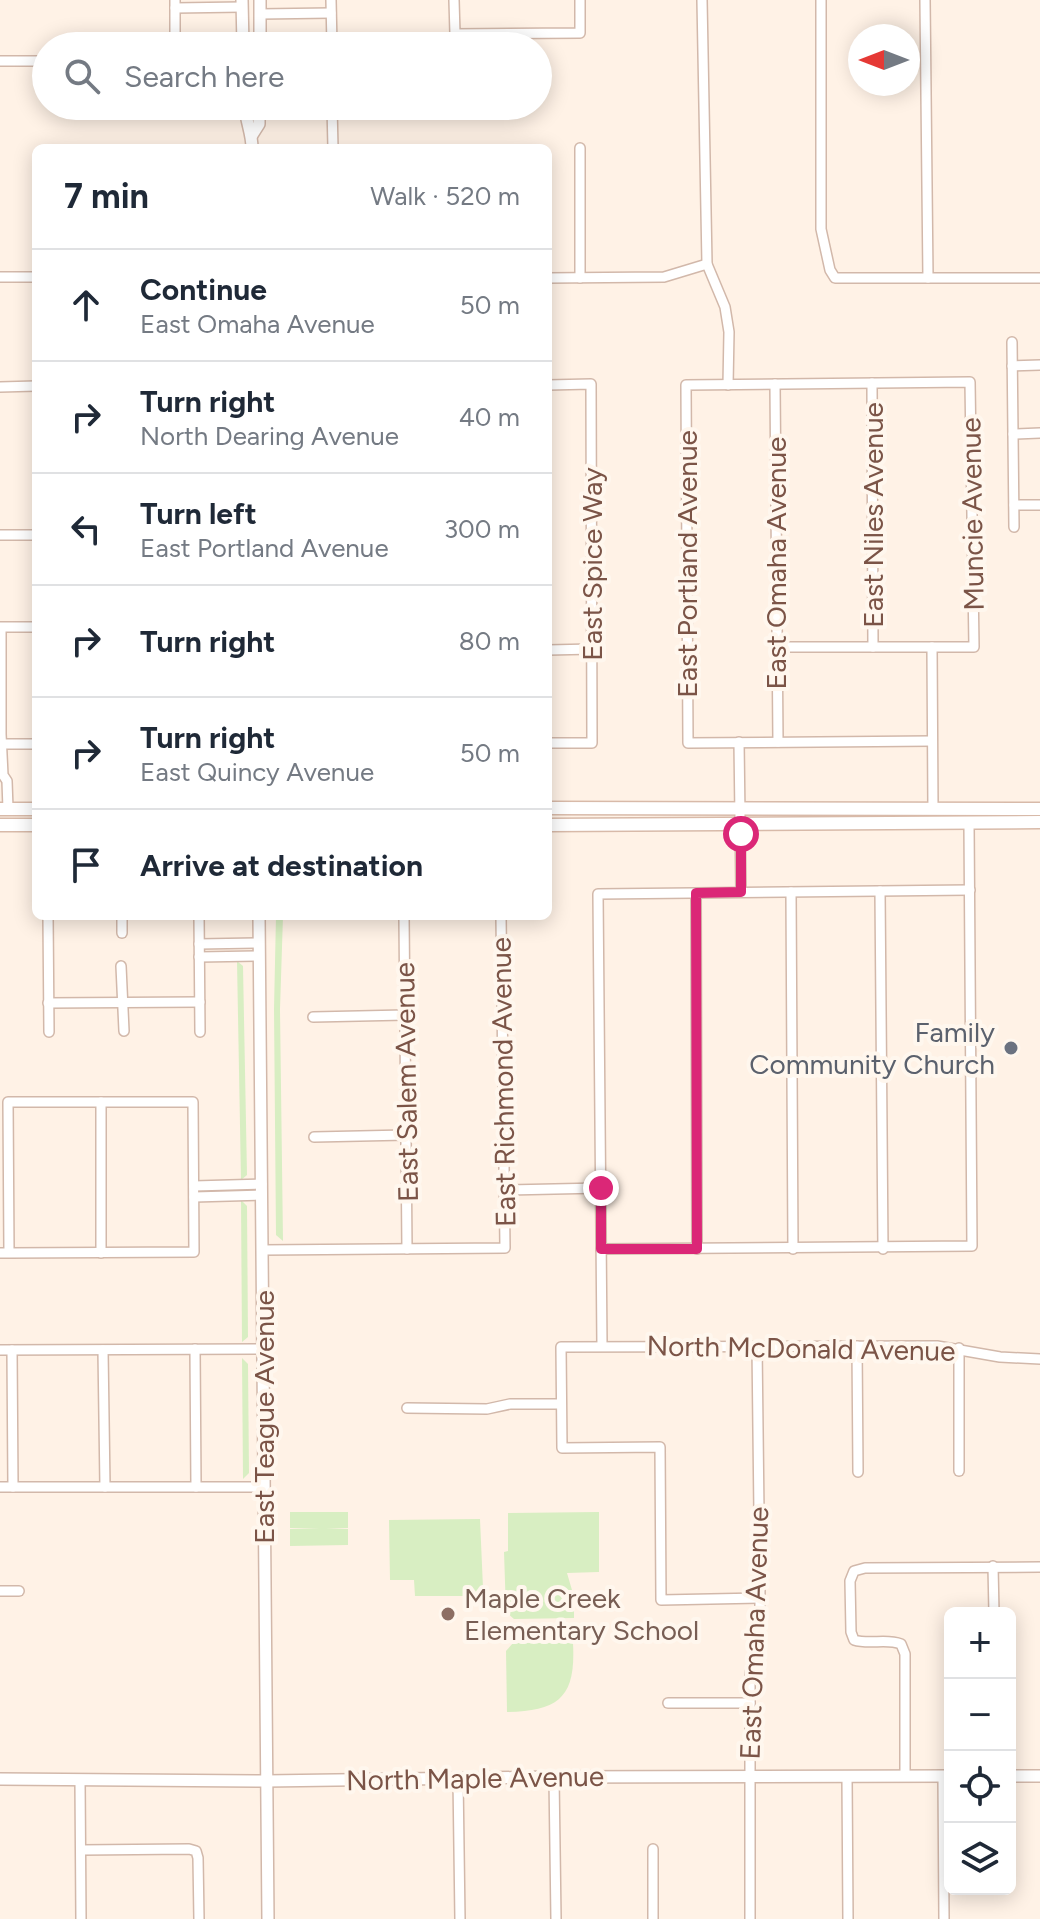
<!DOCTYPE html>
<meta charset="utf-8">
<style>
:root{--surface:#fff;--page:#f2f2f3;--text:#1f2937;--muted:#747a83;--line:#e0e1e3}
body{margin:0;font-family:Figtree,sans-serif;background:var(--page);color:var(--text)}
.controls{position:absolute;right:24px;bottom:24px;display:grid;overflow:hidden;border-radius:12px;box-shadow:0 4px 20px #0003}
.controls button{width:72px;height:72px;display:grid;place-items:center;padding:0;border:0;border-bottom:2px solid var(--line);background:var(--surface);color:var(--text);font:40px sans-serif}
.compass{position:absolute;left:848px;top:24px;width:72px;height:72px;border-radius:50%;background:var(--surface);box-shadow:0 4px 20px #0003;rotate:270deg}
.stop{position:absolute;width:24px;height:24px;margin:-18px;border:6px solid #db2777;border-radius:50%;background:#fff}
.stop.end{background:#db2777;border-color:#fff;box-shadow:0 2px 8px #0008}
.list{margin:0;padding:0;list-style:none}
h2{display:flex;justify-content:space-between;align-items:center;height:104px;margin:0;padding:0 32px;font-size:34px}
h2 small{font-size:26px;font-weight:400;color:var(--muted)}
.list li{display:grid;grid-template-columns:52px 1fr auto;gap:24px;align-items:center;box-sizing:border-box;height:112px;padding:0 32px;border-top:2px solid var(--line)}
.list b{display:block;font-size:30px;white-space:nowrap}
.list p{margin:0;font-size:26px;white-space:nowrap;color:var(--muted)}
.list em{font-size:26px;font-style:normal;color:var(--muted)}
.icon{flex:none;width:44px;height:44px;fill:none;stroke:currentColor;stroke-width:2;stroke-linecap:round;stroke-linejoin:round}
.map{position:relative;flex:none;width:1040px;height:1919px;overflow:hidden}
.search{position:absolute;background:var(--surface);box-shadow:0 4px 20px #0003;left:32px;top:32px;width:520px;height:88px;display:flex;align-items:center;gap:20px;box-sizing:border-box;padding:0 28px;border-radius:44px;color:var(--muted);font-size:30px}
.panel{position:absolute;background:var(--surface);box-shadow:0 4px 20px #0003;left:32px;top:144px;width:520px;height:776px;border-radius:12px}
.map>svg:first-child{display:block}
.green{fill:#d8eec2}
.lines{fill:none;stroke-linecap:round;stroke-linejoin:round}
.minor-casing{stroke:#d2b8aa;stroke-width:12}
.tertiary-casing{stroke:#d2b8aa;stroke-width:14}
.secondary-casing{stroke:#d8baa9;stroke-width:15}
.minor{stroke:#fff;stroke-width:9}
.tertiary{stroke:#fff;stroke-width:11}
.secondary{stroke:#fff;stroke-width:12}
.route{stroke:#db2777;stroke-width:10}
.worship-dot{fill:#6b7280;stroke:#fff7ee;stroke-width:3}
.education-dot{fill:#8d6e63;stroke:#fff7ee;stroke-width:3}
.labels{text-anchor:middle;stroke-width:8;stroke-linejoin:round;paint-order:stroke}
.street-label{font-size:28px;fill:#7b5447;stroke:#fff7ee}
.worship-label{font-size:28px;fill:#5b616d;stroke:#fff7ee;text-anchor:end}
.education-label{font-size:28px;fill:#785e54;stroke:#fff7ee;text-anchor:start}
</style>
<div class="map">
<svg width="1040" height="1919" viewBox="0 0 1040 1919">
<rect width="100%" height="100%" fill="#fff2e6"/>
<!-- green -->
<g class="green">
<polygon points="276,916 283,916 280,1009 283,1241 276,1235 274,1009"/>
<polygon points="237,961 243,966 247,1175 241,1180"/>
<polygon points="241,1200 247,1206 248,1337 242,1342"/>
<polygon points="242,1358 248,1364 249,1473 243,1479"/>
<polygon points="290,1512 348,1512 348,1528 326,1528 348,1529 348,1545 290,1546 290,1529 320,1528 290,1528"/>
<polygon points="599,1512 599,1572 567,1573 574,1597 574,1618 514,1619 506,1612 504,1552 508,1551 508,1513"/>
<polygon points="480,1519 483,1588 476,1596 415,1596 414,1580 390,1580 389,1520"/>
<path d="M 513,1643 L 573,1643 C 576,1697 559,1711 507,1712 L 506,1651 Z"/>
</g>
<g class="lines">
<!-- minor casing -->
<g class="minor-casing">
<g id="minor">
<polyline points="175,0 175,46"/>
<polyline points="331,0 332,46"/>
<polyline points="454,0 455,34 580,33 580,0"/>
<polyline points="702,0 707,264 725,307 729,332 728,385"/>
<polyline points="821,0 821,229 830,270 835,278 1040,278"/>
<polyline points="925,0 928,278"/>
<polyline points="175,8 242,7"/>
<polyline points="260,14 331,13"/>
<polyline points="0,61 46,61"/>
<polyline points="332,106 333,148"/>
<polyline points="580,148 580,278"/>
<polyline points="0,277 36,277"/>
<polyline points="548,278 664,277 707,264"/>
<polyline points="1012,342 1014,527"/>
<polyline points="1012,366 1040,365"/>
<polyline points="872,383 873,647"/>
<polyline points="775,384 778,742"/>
<polyline points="548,385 591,384 592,743 548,743"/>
<polyline points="0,387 36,386"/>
<polyline points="1013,434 1040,433"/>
<polyline points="1014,505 1040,505"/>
<polyline points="0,535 36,535"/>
<polyline points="777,647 974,647 970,382 686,385 688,743 932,741"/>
<polyline points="932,647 933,809"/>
<polyline points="548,650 593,649"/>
<polyline points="739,742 741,892"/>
<polyline points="2,744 36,744"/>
<polyline points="8,809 7,781 3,775 1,734 1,627 36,627"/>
<polyline points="880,891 883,1249"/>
<polyline points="791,892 793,1249"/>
<polyline points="696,893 697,1249"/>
<polyline points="48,916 49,1032"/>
<polyline points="199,916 200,1032"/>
<polyline points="404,916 407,1249"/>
<polyline points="122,933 122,916"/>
<polyline points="199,944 259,943"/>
<polyline points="199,957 259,956"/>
<polyline points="121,966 124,1031"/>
<polyline points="48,1003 200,1002"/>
<polyline points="313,1017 405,1015"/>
<polyline points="101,1102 101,1253"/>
<polyline points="314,1137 406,1135"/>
<polyline points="194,1186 262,1184"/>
<polyline points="504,1190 601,1188"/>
<polyline points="194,1197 262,1195"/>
<polyline points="601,1249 972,1246 969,824"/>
<polyline points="263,1250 505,1248 501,916"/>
<polyline points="0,1253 9,1253 194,1252 193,1102 8,1102 9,1253"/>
<polyline points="602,1346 598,894 970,890"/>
<polyline points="857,1346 858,1472"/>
<polyline points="959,1348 959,1471"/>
<polyline points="195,1349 196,1487"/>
<polyline points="0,1350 263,1349"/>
<polyline points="12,1350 13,1487"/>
<polyline points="103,1350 105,1487"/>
<polyline points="407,1408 487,1409 510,1404 561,1404"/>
<polyline points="0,1487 264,1487"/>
<polyline points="993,1566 994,1613"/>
<polyline points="0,1591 19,1591"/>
<polyline points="760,1598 661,1600 660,1447 562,1448 561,1347 937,1346 1000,1357 1040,1359"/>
<polyline points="668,1703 750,1703"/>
<path d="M 905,1776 L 905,1654 L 901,1644 C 886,1638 870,1645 854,1640 L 851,1632 L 850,1581 L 854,1571 L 865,1568 L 1040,1567"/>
<polyline points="943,1776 944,1919"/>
<polyline points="554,1777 556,1919"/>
<polyline points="847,1777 848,1919"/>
<polyline points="458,1778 460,1919"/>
<polyline points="80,1780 81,1919"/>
<polyline points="653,1849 653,1919"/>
<polyline points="81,1850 189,1849 196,1851 198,1858 199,1919"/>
<polyline points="750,1919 750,1675 760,1620 760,1598 757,1346"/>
</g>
</g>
<!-- tertiary casing -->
<g class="tertiary-casing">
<g id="tertiary">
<polyline points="242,0 243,46"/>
<polyline points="260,46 260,0"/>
<path d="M 245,106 C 246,122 252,133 252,148"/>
<polyline points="252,135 259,124 259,106"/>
<polyline points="259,916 268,1919"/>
<polyline points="1010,1776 1040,1776"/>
<polyline points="0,1779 266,1781 554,1777 950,1776"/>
</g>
</g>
<!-- secondary casing -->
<g class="secondary-casing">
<g id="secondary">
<polyline points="548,808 1040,809"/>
<polyline points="0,809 36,809"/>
<polyline points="0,825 36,825"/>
<polyline points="548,825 1040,822"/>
</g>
</g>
<!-- minor -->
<use href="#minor" class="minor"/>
<!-- tertiary -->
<use href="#tertiary" class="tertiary"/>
<!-- secondary -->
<use href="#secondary" class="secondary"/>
</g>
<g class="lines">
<!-- route -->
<polyline class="route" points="601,1188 601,1249 697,1249 696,893 741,892 741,834"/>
</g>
<!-- markers -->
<circle class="worship-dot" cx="1011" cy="1048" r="8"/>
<circle class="education-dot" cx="448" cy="1614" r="8"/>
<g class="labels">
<!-- street labels -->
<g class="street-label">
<text transform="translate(972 514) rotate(-91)" y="10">Muncie Avenue</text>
<text transform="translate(873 515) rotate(-90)" y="10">East Niles Avenue</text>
<text transform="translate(776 563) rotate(-90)" y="10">East Omaha Avenue</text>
<text transform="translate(592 564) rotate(-90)" y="10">East Spice Way</text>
<text transform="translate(687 564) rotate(-90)" y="10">East Portland Avenue</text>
<text transform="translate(406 1082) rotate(-91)" y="10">East Salem Avenue</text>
<text transform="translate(503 1082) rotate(-91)" y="10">East Richmond Avenue</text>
<text transform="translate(801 1348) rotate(1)" y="10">North McDonald Avenue</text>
<text transform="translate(264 1417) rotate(-90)" y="10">East Teague Avenue</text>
<text transform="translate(754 1633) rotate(-88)" y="10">East Omaha Avenue</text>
<text transform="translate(475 1778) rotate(-1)" y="10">North Maple Avenue</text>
</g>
<!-- worship labels -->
<g class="worship-label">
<text x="995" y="1042">Family<tspan x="995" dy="32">Community Church</tspan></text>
</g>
<!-- education labels -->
<g class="education-label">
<text x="464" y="1608">Maple Creek<tspan x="464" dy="32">Elementary School</tspan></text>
</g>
</g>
</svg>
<div class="controls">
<button>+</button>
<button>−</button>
<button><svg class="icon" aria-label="locate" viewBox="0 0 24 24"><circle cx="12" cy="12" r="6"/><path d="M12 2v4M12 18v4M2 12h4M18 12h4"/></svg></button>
<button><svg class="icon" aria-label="layers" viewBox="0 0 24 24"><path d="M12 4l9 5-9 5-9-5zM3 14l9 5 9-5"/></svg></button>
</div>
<svg class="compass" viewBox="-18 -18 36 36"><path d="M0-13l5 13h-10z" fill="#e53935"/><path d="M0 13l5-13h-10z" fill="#747a83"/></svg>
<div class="stop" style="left:741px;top:834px"></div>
<div class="stop end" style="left:601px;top:1188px"></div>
<div class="search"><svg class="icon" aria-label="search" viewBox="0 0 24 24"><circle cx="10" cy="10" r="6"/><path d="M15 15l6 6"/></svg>Search here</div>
<section class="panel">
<h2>7 min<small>Walk · 520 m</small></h2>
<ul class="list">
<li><svg class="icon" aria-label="ahead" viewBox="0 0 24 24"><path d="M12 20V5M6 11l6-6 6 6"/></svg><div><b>Continue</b><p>East Omaha Avenue</p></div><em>50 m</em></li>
<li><svg class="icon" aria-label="right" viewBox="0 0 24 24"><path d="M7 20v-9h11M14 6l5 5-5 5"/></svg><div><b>Turn right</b><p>North Dearing Avenue</p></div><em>40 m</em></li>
<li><svg class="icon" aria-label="left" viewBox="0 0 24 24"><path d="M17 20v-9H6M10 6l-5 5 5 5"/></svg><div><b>Turn left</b><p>East Portland Avenue</p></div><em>300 m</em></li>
<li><svg class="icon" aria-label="right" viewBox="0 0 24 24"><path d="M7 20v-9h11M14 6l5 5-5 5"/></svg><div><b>Turn right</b></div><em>80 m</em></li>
<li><svg class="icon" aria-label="right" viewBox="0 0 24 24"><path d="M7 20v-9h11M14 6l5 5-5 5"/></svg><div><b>Turn right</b><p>East Quincy Avenue</p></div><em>50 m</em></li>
<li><svg class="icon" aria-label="arrive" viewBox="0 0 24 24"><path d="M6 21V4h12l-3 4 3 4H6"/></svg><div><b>Arrive at destination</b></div></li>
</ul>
</section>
</div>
